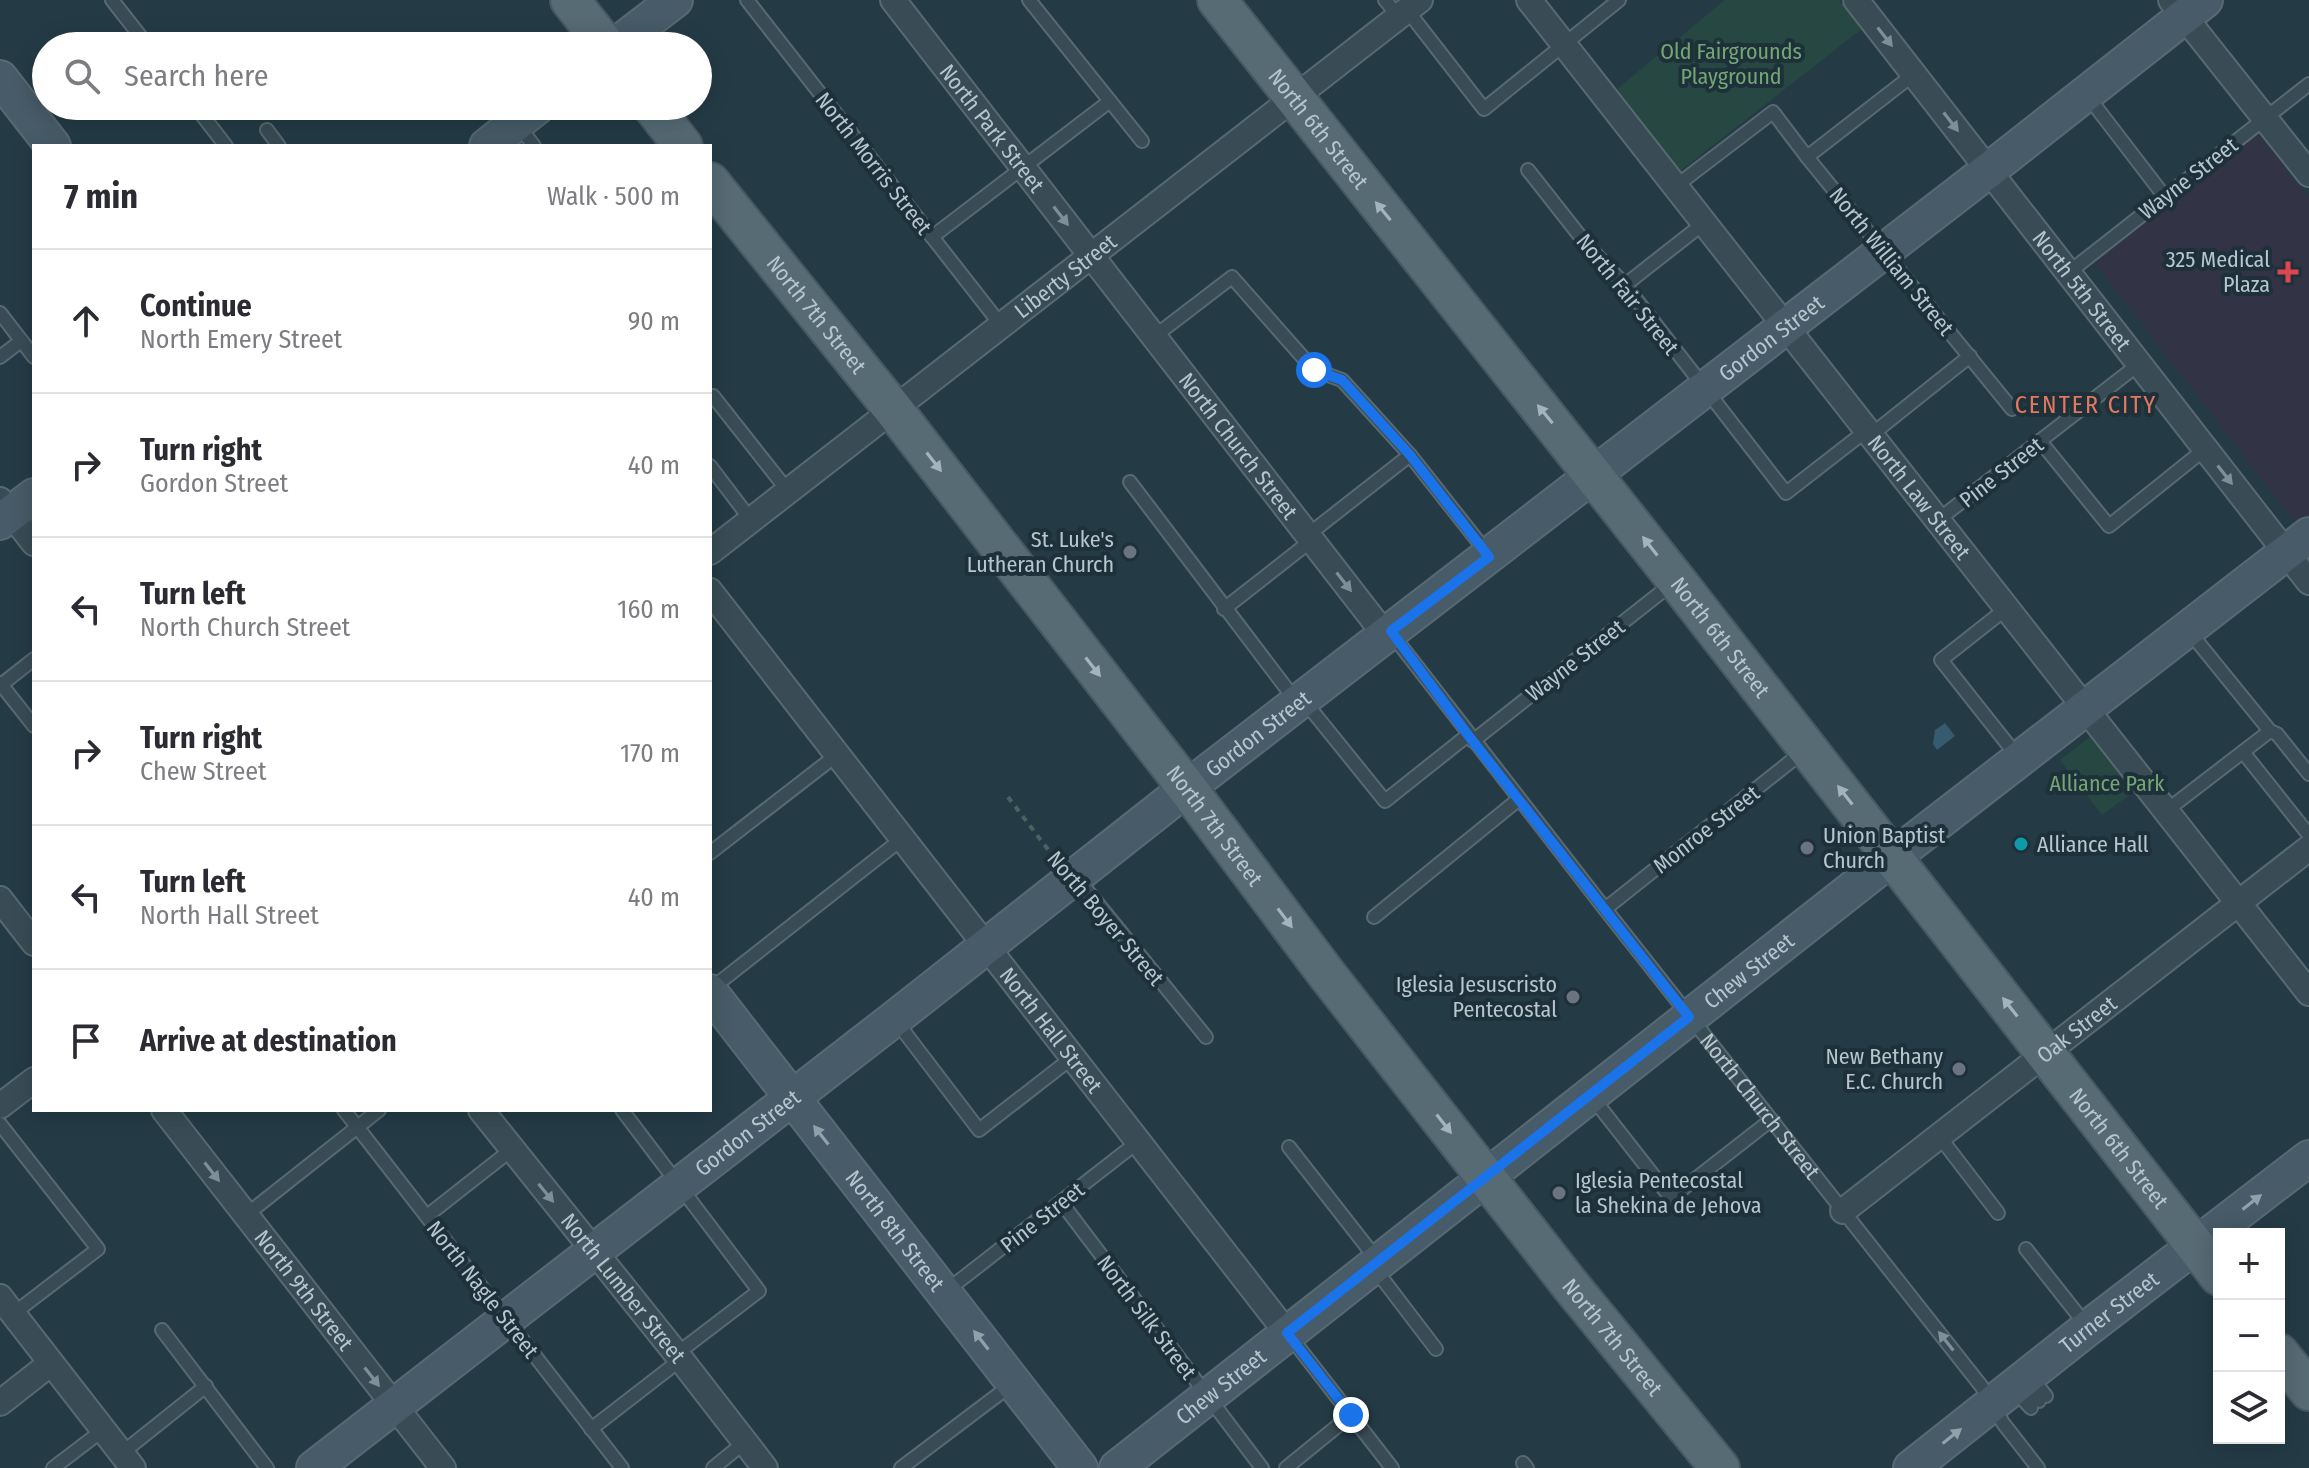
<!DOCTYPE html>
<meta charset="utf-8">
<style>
:root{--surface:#fff;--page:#f7f7f7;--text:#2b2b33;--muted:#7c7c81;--line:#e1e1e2}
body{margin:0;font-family:"Fira Sans Condensed",sans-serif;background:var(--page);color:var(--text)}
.controls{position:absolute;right:24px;bottom:24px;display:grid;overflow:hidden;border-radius:0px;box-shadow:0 4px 20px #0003}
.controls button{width:72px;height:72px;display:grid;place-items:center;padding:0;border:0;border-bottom:2px solid var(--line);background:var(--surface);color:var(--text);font:40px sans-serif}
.stop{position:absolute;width:24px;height:24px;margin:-18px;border:6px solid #1a73e8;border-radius:50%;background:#fff}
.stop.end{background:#1a73e8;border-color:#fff;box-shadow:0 2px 8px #0008}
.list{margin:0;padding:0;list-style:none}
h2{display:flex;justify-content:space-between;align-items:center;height:104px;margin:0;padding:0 32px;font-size:34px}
h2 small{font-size:26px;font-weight:400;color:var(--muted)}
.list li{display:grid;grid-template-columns:52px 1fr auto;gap:24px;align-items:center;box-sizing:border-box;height:144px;padding:0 32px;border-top:2px solid var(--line)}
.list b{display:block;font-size:30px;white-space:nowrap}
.list p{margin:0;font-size:26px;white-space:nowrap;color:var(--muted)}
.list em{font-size:26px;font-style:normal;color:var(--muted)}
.icon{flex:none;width:44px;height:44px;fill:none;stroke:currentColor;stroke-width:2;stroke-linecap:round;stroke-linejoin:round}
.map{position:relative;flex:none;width:2309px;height:1468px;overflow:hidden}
.search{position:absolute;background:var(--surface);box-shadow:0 4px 20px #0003;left:32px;top:32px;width:680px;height:88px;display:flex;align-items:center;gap:20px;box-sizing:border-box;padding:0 28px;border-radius:44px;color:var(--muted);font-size:30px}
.panel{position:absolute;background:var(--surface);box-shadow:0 4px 20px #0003;left:32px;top:144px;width:680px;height:968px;border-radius:0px}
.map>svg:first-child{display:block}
.medical{fill:#323445}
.green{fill:#274742}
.water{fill:#375b6e}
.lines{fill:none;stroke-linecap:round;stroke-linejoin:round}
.lane-casing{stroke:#586972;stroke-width:16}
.street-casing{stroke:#586972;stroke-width:28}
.secondary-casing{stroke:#586972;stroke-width:38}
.primary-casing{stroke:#465861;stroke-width:42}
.path{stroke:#476460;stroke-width:4;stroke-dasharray:6 6;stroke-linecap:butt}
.lane{stroke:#394c55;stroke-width:12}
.street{stroke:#394c55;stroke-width:24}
.secondary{stroke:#475c68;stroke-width:34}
.primary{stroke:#576b75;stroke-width:38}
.oneway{fill:#7e8f98}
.oneway2{fill:#a4b4bc}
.oneway3{fill:#90a1aa}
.route{stroke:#1a73e8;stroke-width:10}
.health-dot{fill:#e0444e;stroke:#1e313a;stroke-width:3}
.worship-dot{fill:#6b7280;stroke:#1e313a;stroke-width:3}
.culture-dot{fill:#0f9aa8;stroke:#1e313a;stroke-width:3}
.labels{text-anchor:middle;stroke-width:8;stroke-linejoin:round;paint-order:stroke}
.park-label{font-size:22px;fill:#74a673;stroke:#1e313a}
.street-label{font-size:22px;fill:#b7c6ce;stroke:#1e313a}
.poi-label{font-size:22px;fill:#b7c6ce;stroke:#1e313a;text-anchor:end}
.neighbourhood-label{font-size:24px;letter-spacing:2px;fill:#e1785f;stroke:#1e313a}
</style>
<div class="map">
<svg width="2309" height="1468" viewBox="0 0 2309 1468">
<rect width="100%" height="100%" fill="#243b46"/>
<!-- medical -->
<polygon class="medical" points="2257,133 2309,197 2309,540 2095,263"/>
<!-- green -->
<g class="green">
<polygon points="1725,0 1839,0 1863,28 1679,172 1617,89"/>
<polygon points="2096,732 2140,787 2102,815 2060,760"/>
</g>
<!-- water -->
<polygon class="water" points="1945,723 1955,736 1937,750 1933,744 1935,730"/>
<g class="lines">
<!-- lane casing -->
<g class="lane-casing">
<g id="lane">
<polyline points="112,0 148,46"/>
<polyline points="747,0 1001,325"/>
<polyline points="1029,0 1142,141"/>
<polyline points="1385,0 1399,17"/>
<polyline points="1407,10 1484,109 1619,0"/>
<polyline points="2086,94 2165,197"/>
<polyline points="195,106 226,146"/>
<polyline points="519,126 534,146"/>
<polyline points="267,130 279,146"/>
<polyline points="1807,157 1914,74"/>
<polyline points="1528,170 1587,245 1625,285 1786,493 1867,430"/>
<polyline points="1676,186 1773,112 1807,157 2012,409"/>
<polyline points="932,237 1110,101"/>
<polyline points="2068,273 2309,84"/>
<polyline points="1625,285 1704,223"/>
<polyline points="0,313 34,357"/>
<polyline points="1155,336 1232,277 1314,370 1342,380 1372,413 1410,455 1488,554"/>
<polyline points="0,357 21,341"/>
<polyline points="710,398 713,396 788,491"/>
<polyline points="1871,435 1970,356"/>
<polyline points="2040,441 2109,526 2205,449"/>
<polyline points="710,466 751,520"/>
<polyline points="1130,482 1296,701"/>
<polyline points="1938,520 2139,364"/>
<polyline points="1306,534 1313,531 1410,455"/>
<polyline points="2007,608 1941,660 2017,756"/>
<polyline points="1224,609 1312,540"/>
<polyline points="2188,630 2270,731 2277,734 2309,774"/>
<path id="s1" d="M 1391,633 L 1605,909 L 1982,1387 L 2003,1423 L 2038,1468"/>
<polyline points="0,683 34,726"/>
<polyline points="1,685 34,659"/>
<polyline points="1305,702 1385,801 1468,735"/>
<polyline points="1473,741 1674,582"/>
<polyline points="2243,752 2309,835"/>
<polyline points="2166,811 2270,731"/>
<polyline points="710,853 838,754"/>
<polyline points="1077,878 1206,1037"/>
<polyline points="1605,909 1805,750"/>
<polyline points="1374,917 1519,799"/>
<polyline points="711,989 903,838"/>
<polyline points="896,1021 979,1130 1073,1057"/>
<polyline points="1592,1097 1671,1198 1771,1120"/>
<polyline points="344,1110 622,1468"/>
<polyline points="0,1124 98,1249 13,1314"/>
<polyline points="1939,1136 1998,1213"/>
<polyline points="1289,1147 1378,1261"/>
<polyline points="1061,1202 1262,1468"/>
<polyline points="246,1215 379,1110"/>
<polyline points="427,1216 511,1150"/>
<polyline points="2026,1249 2086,1325"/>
<polyline points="1375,1269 1436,1349"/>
<polyline points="945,1292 1139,1141"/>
<polyline points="162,1330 267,1468"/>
<polyline points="1289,1335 1392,1468"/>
<polyline points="2030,1376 2046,1396"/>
<polyline points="2022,1383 2039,1401"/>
<polyline points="2015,1391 2031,1408"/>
<polyline points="591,1429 675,1364 683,1349 759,1291 622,1110"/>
<polyline points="122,1453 206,1386"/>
<polyline points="1523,1463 1527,1468"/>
<polyline points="53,1468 103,1430"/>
<polyline points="713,1468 745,1442"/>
<polyline points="901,1468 1011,1385"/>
<polyline points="1286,1468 1351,1415"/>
</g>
</g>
<!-- street casing -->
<g class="street-casing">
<g id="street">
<path id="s2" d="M 893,0 L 1386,636"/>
<path id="s3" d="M 1529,0 L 2309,993"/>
<path id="s4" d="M 1856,0 L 2309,582"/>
<polyline points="2171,0 2309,174"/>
<polyline points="0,500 34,543"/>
<path id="s5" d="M 710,552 L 1420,0"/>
<path id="s6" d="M 710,591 L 1287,1333"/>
<polyline points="0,899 34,943"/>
<polyline points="0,1106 34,1080"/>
<path id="s7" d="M 164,1110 L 443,1468"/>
<path id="s8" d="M 481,1110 L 679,1357 L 765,1468"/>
<path id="s9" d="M 1843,1211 L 2309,848"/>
<polyline points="0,1297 133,1468"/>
<polyline points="0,1403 51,1363"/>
</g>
</g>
<!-- secondary casing -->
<g class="secondary-casing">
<g id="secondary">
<polyline points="615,46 675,0"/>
<polyline points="0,78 53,146"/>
<polyline points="487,146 538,106"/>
<polyline points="0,522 34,496"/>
<path id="s10" d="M 710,992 L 1080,1468"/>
<path id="s11" d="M 314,1468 L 894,1019 L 1187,788 L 1989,170 L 2205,0"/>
<path id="s12" d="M 1117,1468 L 1893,857 L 2309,535"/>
<path id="s13" d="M 1911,1468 L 2088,1328 L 2309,1158"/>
</g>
</g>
<!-- primary casing -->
<g class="primary-casing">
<g id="primary">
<polyline points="570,0 606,46"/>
<path id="s14" d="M 1217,0 L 1676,580 L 2219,1276"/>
<polyline points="652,106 683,146"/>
<path id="s15" d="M 710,182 L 893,409 L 1187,788 L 1325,972 L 1571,1286 L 1720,1468"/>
<polyline points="2279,1353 2309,1391"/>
</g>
</g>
<!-- path -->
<polyline class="path" points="1008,797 1056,860"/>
<!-- lane -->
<use href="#lane" class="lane"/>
<!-- street -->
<use href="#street" class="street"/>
<!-- secondary -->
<use href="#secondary" class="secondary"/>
<!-- primary -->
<use href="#primary" class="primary"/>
</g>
<!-- one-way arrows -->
<defs><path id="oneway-solid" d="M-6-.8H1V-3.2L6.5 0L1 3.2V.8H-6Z" transform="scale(2)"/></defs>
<g class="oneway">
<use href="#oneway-solid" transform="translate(1885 37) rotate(52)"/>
<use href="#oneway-solid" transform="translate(1951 122) rotate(52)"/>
<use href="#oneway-solid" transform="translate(1061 216) rotate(52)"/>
<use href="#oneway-solid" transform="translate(2225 475) rotate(52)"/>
<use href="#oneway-solid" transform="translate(1344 582) rotate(52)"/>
<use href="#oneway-solid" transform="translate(212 1172) rotate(52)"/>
<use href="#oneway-solid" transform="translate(546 1193) rotate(51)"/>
<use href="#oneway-solid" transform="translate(1946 1341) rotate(-128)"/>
<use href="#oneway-solid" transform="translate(372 1377) rotate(52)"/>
</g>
<g class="oneway2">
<use href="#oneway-solid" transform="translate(1383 211) rotate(-129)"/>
<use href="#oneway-solid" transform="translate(1545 414) rotate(-129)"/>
<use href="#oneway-solid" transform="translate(934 462) rotate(52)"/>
<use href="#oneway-solid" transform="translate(1650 546) rotate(-128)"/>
<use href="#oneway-solid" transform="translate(1093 667) rotate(52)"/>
<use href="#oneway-solid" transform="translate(1845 795) rotate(-128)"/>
<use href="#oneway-solid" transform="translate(1285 918) rotate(53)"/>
<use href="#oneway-solid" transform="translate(2010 1007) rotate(-128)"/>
<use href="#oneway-solid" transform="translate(1444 1124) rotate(52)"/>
</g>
<g class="oneway3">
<use href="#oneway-solid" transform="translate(821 1135) rotate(-128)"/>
<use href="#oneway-solid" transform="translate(2252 1202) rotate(-38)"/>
<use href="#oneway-solid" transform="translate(981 1340) rotate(-128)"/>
<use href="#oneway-solid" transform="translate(1952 1436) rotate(-38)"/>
</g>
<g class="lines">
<!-- route -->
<polyline class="route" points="1314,370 1342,380 1410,455 1489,557 1391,631 1468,735 1689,1017 1287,1333 1351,1415"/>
</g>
<!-- markers -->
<path class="health-dot" d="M2284 260h8v8h8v8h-8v8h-8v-8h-8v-8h8z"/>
<g class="worship-dot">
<circle cx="1130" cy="552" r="8"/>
<circle cx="1807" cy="848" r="8"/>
<circle cx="1573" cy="997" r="8"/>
<circle cx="1959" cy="1069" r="8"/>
<circle cx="1559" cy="1193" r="8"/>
</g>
<circle class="culture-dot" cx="2021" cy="844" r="8"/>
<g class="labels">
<!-- park labels -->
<g class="park-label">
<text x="1731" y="59">Old Fairgrounds<tspan x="1731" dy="25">Playground</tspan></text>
<text x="2107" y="791">Alliance Park</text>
</g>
<!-- street labels -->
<g class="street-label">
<text dy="8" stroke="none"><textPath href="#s2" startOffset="162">North Park Street</textPath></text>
<text dy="8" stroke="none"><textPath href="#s14" startOffset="164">North 6th Street</textPath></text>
<text transform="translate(874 163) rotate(52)" y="8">North Morris Street</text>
<text transform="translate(2188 178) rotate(-38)" y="8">Wayne Street</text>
<text transform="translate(1892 261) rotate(51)" y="8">North William Street</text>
<text dy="8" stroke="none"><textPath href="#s5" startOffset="450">Liberty Street</textPath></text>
<text dy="8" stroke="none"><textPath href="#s4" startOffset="368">North 5th Street</textPath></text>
<text transform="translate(1628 294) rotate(51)" y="8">North Fair Street</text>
<text dy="8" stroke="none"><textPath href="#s15" startOffset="170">North 7th Street</textPath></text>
<text dy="8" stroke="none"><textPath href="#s11" startOffset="1844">Gordon Street</textPath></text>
<text dy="8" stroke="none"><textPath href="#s2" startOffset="564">North Church Street</textPath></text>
<text transform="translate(2001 472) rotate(-38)" y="8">Pine Street</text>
<text dy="8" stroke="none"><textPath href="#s3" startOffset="632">North Law Street</textPath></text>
<text dy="8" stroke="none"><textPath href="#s14" startOffset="812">North 6th Street</textPath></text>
<text transform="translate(1575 660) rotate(-38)" y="8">Wayne Street</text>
<text dy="8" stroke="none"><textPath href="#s11" startOffset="1196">Gordon Street</textPath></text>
<text dy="8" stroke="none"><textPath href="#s15" startOffset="818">North 7th Street</textPath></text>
<text transform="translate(1706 829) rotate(-38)" y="8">Monroe Street</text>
<text transform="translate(1106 918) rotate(50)" y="8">North Boyer Street</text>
<text dy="8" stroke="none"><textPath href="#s12" startOffset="804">Chew Street</textPath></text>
<text dy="8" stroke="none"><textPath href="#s6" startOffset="556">North Hall Street</textPath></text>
<text dy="8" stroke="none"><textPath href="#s9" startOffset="296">Oak Street</textPath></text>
<text dy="8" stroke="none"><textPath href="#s1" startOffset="600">North Church Street</textPath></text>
<text dy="8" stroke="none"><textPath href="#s11" startOffset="548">Gordon Street</textPath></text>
<text dy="8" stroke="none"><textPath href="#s14" startOffset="1460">North 6th Street</textPath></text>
<text transform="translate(1042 1217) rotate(-38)" y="8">Pine Street</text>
<text dy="8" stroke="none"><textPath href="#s10" startOffset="302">North 8th Street</textPath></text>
<text dy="8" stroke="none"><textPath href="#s7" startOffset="228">North 9th Street</textPath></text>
<text transform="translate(483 1289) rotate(52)" y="8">North Nagle Street</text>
<text dy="8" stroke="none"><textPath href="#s8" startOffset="228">North Lumber Street</textPath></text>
<text dy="8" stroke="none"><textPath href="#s13" startOffset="252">Turner Street</textPath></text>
<text transform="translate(1147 1317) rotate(53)" y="8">North Silk Street</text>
<text dy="8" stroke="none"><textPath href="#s15" startOffset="1466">North 7th Street</textPath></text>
<text dy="8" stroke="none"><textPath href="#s12" startOffset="132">Chew Street</textPath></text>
</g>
<!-- poi labels -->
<g class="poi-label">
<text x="2270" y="267">325 Medical<tspan x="2270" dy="25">Plaza</tspan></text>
<text x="1114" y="547">St. Luke's<tspan x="1114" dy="25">Lutheran Church</tspan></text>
<text x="1823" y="843" text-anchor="start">Union Baptist<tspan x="1823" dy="25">Church</tspan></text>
<text x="2037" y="852" text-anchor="start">Alliance Hall</text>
<text x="1557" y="992">Iglesia Jesuscristo<tspan x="1557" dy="25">Pentecostal</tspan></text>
<text x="1943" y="1064">New Bethany<tspan x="1943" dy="25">E.C. Church</tspan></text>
<text x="1575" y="1188" text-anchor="start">Iglesia Pentecostal<tspan x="1575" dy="25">la Shekina de Jehova</tspan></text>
</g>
<!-- neighbourhood labels -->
<g class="neighbourhood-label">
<text x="2086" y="413">CENTER CITY</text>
</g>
</g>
</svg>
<div class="controls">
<button>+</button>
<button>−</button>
<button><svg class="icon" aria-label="layers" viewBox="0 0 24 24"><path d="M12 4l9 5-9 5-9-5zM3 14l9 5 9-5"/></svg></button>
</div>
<div class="stop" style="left:1314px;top:370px"></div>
<div class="stop end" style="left:1351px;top:1415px"></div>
<div class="search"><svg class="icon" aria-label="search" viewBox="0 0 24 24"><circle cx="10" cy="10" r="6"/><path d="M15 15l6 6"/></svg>Search here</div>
<section class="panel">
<h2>7 min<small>Walk · 500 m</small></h2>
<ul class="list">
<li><svg class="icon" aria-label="ahead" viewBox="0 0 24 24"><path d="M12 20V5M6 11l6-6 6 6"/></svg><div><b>Continue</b><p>North Emery Street</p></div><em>90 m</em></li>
<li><svg class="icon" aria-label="right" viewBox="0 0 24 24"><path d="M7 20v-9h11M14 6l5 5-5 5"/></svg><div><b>Turn right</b><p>Gordon Street</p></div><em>40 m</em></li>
<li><svg class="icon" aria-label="left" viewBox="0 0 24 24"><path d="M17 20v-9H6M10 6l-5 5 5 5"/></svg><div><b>Turn left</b><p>North Church Street</p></div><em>160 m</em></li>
<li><svg class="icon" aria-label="right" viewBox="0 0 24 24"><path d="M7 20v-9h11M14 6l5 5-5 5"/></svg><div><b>Turn right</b><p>Chew Street</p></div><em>170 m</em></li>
<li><svg class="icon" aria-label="left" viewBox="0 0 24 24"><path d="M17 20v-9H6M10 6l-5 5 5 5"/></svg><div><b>Turn left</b><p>North Hall Street</p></div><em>40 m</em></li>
<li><svg class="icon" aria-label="arrive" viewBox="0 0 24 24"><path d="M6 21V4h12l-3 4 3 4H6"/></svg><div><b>Arrive at destination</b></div></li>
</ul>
</section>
</div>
